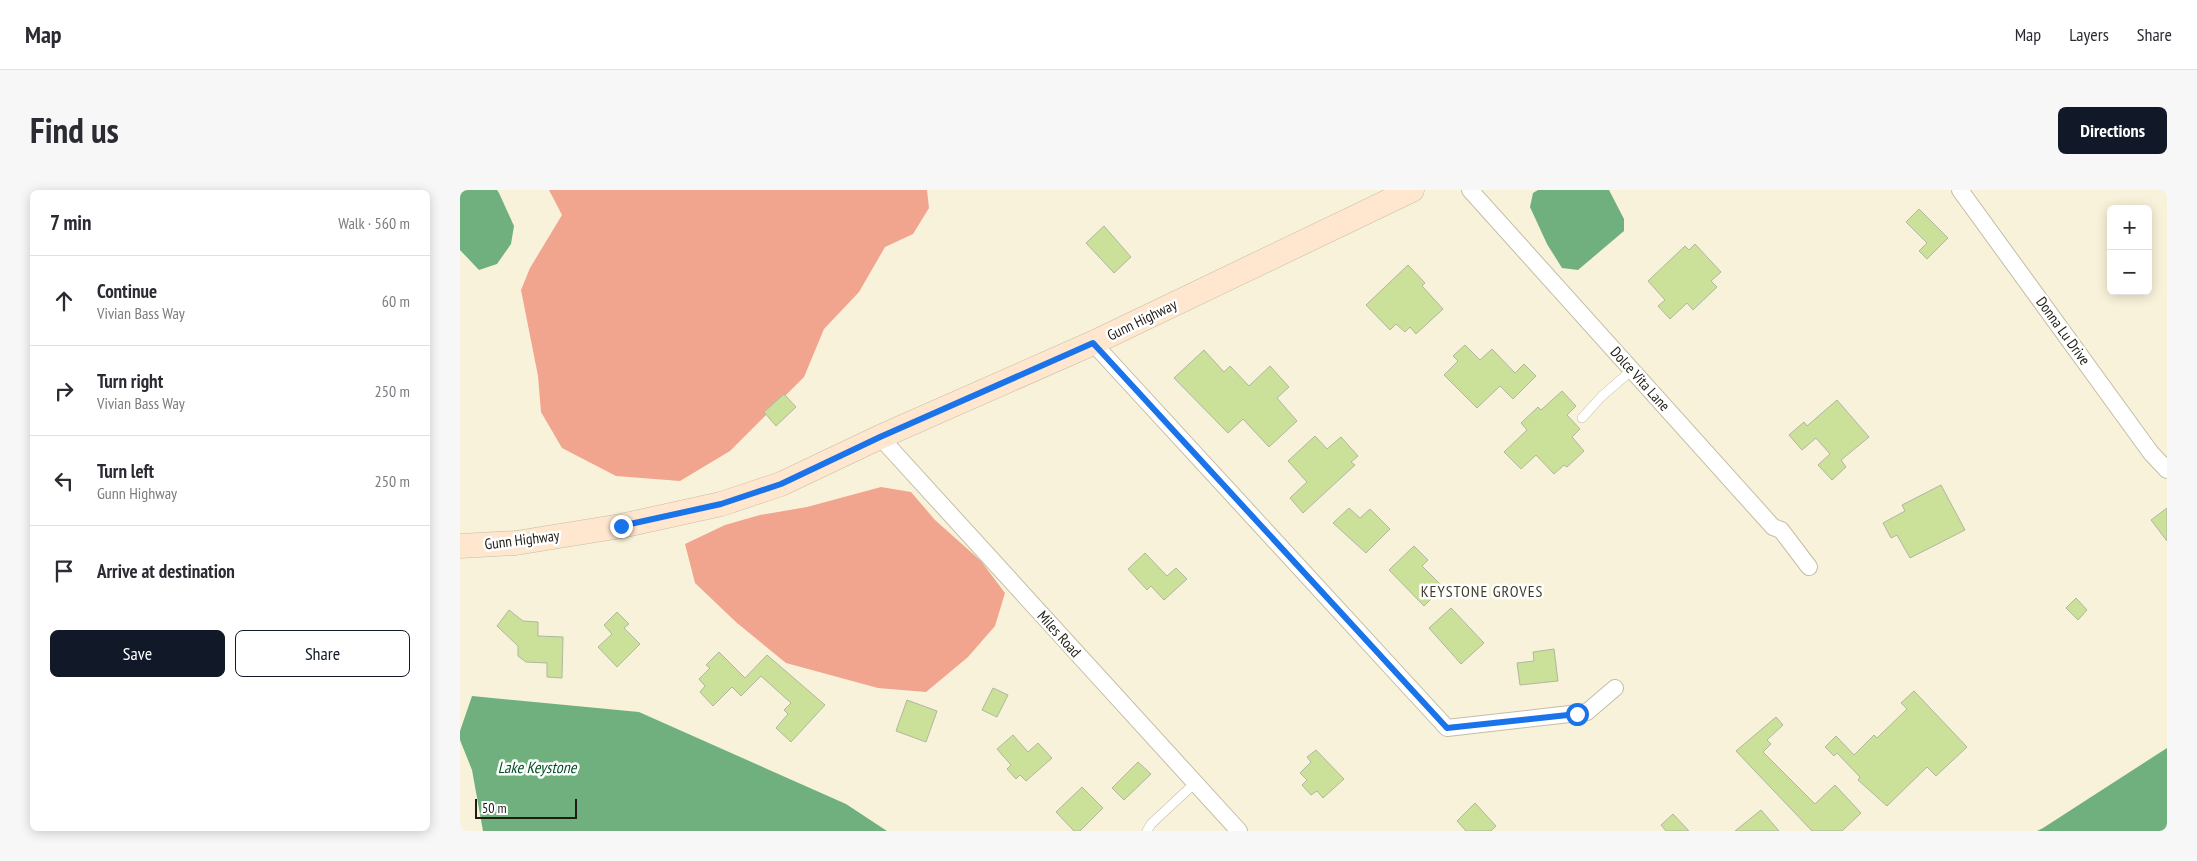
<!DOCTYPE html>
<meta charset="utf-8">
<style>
:root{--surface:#fff;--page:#f7f7f7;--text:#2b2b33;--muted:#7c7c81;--line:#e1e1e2;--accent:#111827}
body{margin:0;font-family:"PT Sans Narrow",sans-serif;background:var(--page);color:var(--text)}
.controls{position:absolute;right:15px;top:15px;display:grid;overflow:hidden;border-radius:8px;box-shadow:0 2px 12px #0003}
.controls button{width:45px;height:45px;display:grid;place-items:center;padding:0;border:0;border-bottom:1px solid var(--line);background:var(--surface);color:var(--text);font:25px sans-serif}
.scale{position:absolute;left:15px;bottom:12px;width:102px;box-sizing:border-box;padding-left:5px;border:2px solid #1f1c14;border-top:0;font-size:14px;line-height:18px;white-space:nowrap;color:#1f1c14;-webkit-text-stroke:4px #fff;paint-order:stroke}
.stop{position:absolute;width:15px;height:15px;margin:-11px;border:4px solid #1a73e8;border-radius:50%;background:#fff}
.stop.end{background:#1a73e8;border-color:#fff;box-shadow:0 1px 5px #0008}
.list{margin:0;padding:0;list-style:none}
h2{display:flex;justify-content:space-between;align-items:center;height:65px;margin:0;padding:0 20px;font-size:21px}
h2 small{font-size:16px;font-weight:400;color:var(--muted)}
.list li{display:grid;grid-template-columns:32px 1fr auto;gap:15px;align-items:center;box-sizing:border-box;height:90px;padding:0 20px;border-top:1px solid var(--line)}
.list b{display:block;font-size:19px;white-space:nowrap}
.list p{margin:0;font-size:16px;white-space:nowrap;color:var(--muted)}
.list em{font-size:16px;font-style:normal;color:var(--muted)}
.actions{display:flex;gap:10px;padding:15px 20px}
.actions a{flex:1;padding:11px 0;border:1px solid var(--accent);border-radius:8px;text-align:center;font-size:18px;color:var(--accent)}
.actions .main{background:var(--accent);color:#fff}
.icon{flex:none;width:28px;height:28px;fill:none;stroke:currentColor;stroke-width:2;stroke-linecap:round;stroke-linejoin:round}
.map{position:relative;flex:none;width:1707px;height:641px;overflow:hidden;border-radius:8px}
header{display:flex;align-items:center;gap:30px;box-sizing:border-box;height:70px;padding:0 25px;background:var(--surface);border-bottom:1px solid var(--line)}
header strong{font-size:24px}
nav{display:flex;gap:28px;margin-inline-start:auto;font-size:18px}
.intro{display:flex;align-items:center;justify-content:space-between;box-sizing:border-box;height:120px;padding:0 30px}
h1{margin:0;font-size:35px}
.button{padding:12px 22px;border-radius:8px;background:var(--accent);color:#fff;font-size:18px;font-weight:700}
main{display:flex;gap:30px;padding:0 30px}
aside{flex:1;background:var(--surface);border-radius:8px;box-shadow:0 2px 12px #0003}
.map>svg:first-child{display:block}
.forest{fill:#f1a48e}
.water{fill:#70b07f}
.building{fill:#cbe19a;stroke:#afb7a0}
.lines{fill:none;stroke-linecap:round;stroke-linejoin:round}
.service-casing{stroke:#c4bda6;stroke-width:10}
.minor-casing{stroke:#c4bda6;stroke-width:18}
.secondary-casing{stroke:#c4bda6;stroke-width:25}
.service{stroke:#fff;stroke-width:9}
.minor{stroke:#fff;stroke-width:16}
.secondary{stroke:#fee7ce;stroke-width:24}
.route{stroke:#1a73e8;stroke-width:6}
.labels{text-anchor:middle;stroke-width:5;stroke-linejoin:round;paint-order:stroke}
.street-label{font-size:15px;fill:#1f1c14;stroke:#fff}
.neighbourhood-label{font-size:16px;letter-spacing:1px;fill:#423d29;stroke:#fff}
.water-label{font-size:16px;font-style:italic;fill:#035225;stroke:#fff}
</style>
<header>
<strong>Map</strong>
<nav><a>Map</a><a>Layers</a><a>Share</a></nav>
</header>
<div class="intro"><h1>Find us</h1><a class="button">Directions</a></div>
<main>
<aside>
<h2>7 min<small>Walk · 560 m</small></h2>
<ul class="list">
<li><svg class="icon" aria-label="ahead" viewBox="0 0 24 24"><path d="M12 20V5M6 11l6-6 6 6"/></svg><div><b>Continue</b><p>Vivian Bass Way</p></div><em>60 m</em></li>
<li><svg class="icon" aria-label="right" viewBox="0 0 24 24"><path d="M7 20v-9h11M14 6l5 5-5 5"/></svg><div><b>Turn right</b><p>Vivian Bass Way</p></div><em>250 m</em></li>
<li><svg class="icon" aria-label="left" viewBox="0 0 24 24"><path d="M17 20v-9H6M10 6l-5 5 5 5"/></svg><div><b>Turn left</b><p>Gunn Highway</p></div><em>250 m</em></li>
<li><svg class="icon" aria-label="arrive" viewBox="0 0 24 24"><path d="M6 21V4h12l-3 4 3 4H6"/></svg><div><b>Arrive at destination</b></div></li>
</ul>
<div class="actions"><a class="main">Save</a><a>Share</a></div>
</aside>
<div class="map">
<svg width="1707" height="641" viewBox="0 0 1707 641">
<rect width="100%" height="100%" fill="#f9f2da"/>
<!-- forest -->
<g class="forest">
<polygon points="89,0 467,0 469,18 453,44 425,57 399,102 364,139 344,187 270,261 220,291 156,286 102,258 81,222 78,186 61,100 70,78 102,25"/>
<polygon points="421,297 451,302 475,330 521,371 545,403 535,436 508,467 466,502 418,498 326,473 277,433 235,393 225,354 265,335 300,325 347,317"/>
</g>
<!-- water -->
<g class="water">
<polygon points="0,0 37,0 39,3 54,36 51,54 37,74 19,80 0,60"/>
<polygon points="1078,0 1149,0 1164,29 1164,41 1118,80 1102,78 1087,54 1070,17 1073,3"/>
<polygon points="12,506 179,522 386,614 427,641 23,641 12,580 0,550 0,541"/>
<polygon points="1707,558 1707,641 1577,641 1583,638"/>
</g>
<!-- building -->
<g class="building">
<polygon points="1459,19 1488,48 1467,69 1459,61 1467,53 1446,32"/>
<polygon points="644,36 671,67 654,83 626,53"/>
<polygon points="1235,54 1261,82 1251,91 1257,97 1233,120 1227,113 1210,129 1198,116 1205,110 1188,91 1225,56 1229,60"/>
<polygon points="948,75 965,93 962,96 983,119 956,144 950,137 945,142 936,134 930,140 906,115"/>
<polygon points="1005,155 1020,170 1032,159 1055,183 1064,174 1076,186 1053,209 1040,196 1017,218 984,185 998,171 993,166"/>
<polygon points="744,160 764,182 770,176 789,196 810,176 829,197 817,208 837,231 809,257 783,229 768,243 714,188"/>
<polygon points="1102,201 1116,216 1107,225 1120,239 1112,247 1124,261 1107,277 1104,275 1094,284 1076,265 1061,279 1044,262 1067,240 1061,233 1078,217 1081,220"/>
<polygon points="324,204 336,217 316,236 304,222"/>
<polygon points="1377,210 1409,247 1381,270 1386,277 1372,290 1358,275 1370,264 1356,248 1342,260 1329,245 1344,232 1347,236"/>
<polygon points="855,246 867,259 881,247 898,266 891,272 895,275 843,323 830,308 847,292 828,271"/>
<polygon points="1481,295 1505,340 1450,368 1437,345 1431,348 1423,333 1445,321 1442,315"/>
<polygon points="889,318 900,328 910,319 930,339 906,363 873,333"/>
<polygon points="1707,318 1707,351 1691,330"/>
<polygon points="954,356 968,370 962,376 983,397 964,416 929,380"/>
<polygon points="685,363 707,386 716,378 727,389 704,410 691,396 687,400 668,379"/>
<polygon points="1616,408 1627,420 1618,430 1606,418"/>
<polygon points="991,418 1024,453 1001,474 969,438"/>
<polygon points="49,420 63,431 78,432 78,446 103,447 102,488 87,487 87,473 66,472 58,466 58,456 37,436"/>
<polygon points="157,422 169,434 164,438 180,454 157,477 138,457 152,444 144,435"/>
<polygon points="1094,459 1098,491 1060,495 1057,473 1074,471 1073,462"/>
<polygon points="259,462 285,488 307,465 365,515 331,552 316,538 328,524 324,520 331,513 301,486 281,506 272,497 253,516 240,502 245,496 239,489 250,478 246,475"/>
<polygon points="533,498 548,505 537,527 522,520"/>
<polygon points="1454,501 1507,557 1476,586 1467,577 1427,616 1398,590 1400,587 1377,563 1374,566 1365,557 1376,546 1394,565 1414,545 1417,548 1447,519 1441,513"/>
<polygon points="447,510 477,521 466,552 436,541"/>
<polygon points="1316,527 1323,535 1307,550 1311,554 1303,562 1355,614 1375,595 1401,623 1382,641 1352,641 1276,561"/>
<polygon points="553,545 568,562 578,553 592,568 566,591 560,585 556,589 547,579 551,575 537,559"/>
<polygon points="856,560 884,589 863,608 857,601 851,605 842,595 847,590 840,583 851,572 847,567"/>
<polygon points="678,572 691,584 664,610 652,598"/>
<polygon points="622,597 643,618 620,641 614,641 596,622"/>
<polygon points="1015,613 1036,636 1031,641 1006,641 997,631"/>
<polygon points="1301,620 1319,641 1275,641"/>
<polygon points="1213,624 1229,641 1206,641 1201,635"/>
</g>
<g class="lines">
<!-- service casing -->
<g class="service-casing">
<g id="service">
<polyline points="1122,228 1142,206 1172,180"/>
<polyline points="687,641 691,634 735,593"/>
</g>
</g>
<!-- minor casing -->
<g class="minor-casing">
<g id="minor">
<polyline points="1010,0 1313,337 1321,340 1349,377"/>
<polyline points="1500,0 1691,263 1707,280"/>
<polyline points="633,153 987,538 1127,522 1155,498"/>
<polyline points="420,247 779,641"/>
</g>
</g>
<!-- secondary casing -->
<g class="secondary-casing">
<polyline id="secondary" points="0,356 56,353 161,336 261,314 321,294 420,247 633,153 952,0"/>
</g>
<!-- service -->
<use href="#service" class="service"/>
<!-- minor -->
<use href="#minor" class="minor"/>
<!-- secondary -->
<use href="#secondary" class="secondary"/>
</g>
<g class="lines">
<!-- route -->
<polyline class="route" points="161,336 261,314 321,294 420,247 633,153 987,538 1117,524"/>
</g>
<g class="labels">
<!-- street labels -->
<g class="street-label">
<text transform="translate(682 130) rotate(-26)" y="5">Gunn Highway</text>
<text transform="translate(1603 141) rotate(54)" y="5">Donna Lu Drive</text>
<text transform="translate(1180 189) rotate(48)" y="5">Dolce Vita Lane</text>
<text transform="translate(62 350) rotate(-7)" y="5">Gunn Highway</text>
<text transform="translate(599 444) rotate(48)" y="5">Miles Road</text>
</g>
<!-- neighbourhood labels -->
<g class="neighbourhood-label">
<text x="1022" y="407">KEYSTONE GROVES</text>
</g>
<!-- water labels -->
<g class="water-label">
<text x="77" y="583">Lake Keystone</text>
</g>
</g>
</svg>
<div class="controls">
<button>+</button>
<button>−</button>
</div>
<div class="scale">50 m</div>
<div class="stop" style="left:1117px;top:524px"></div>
<div class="stop end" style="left:161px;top:336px"></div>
</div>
</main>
